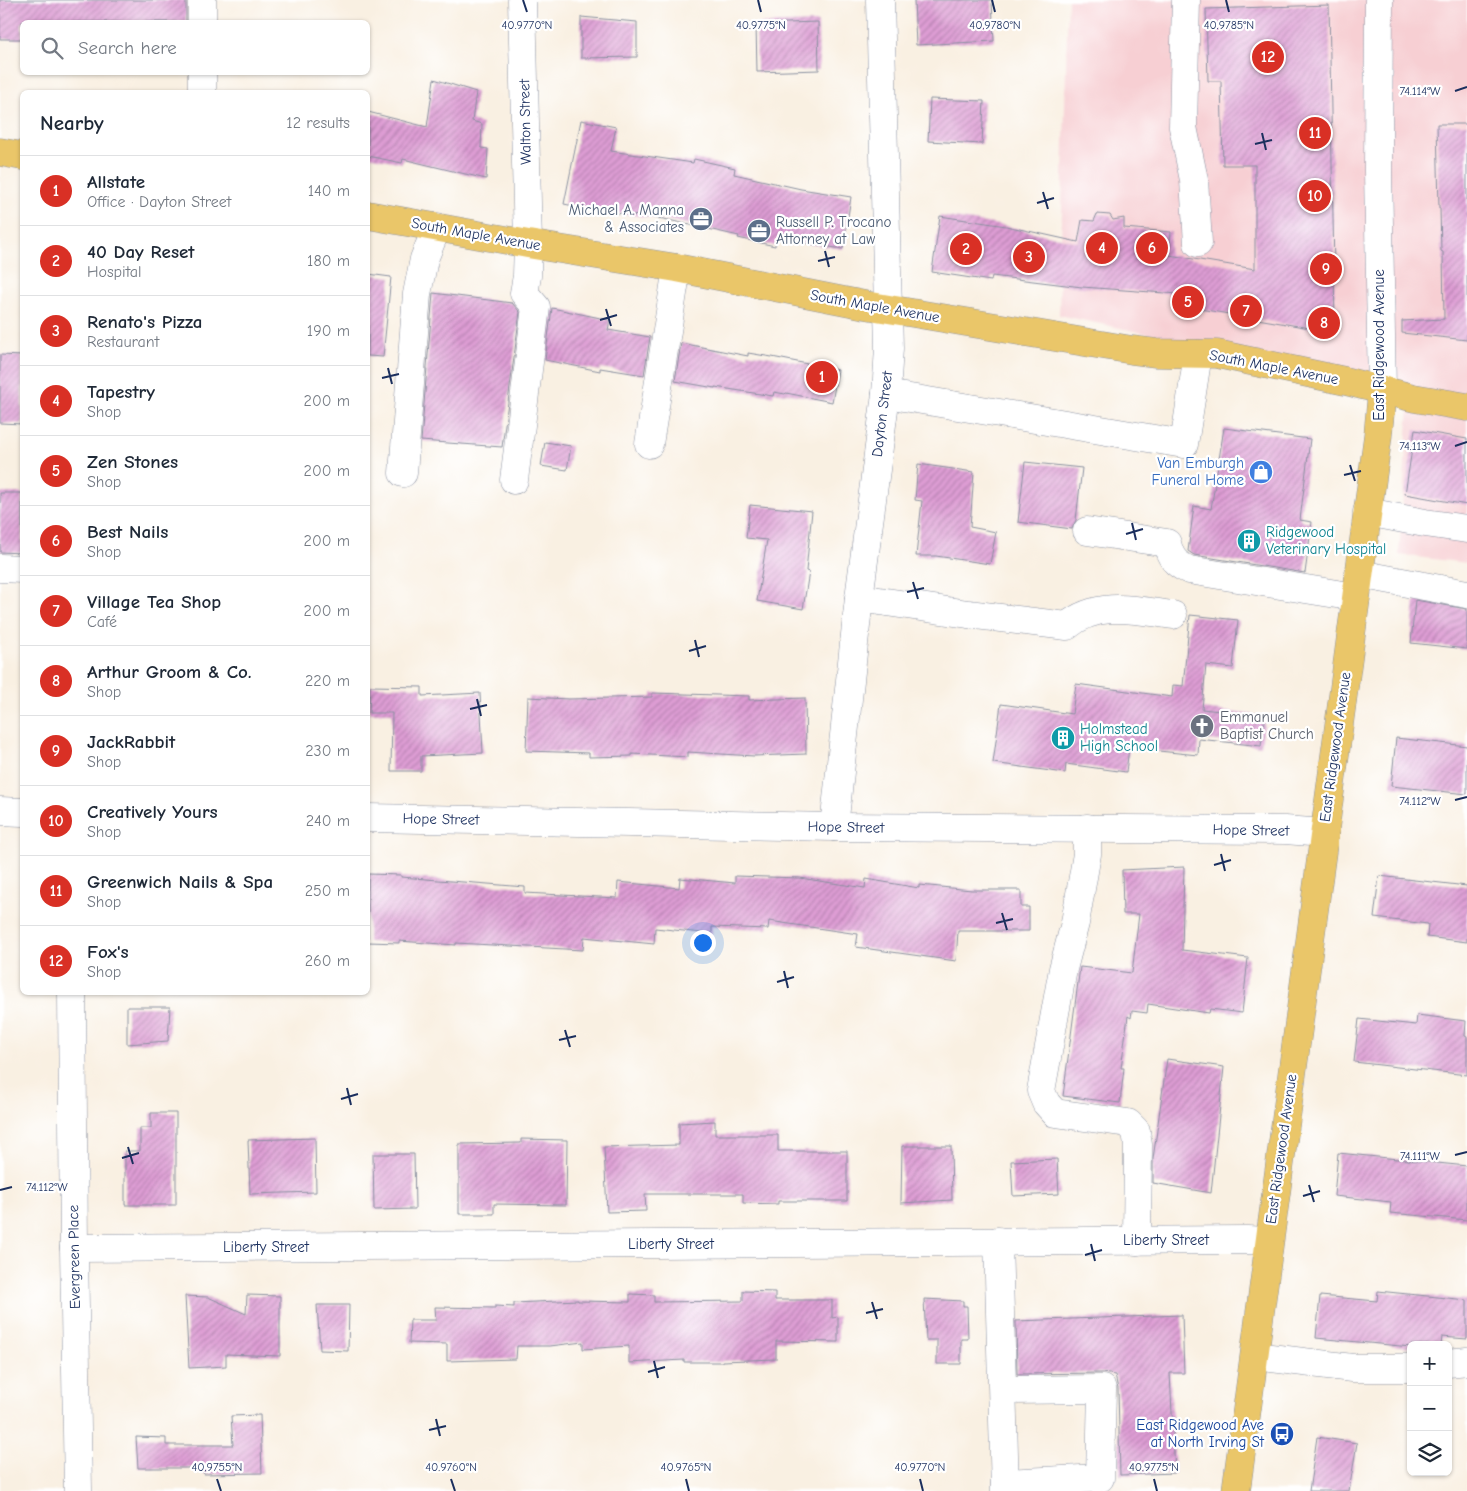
<!DOCTYPE html>
<meta charset="utf-8">
<style>
:root{--surface:#fff;--page:#f6f6f7;--text:#1f2937;--muted:#747a83;--line:#e0e1e3;--accent:#d93025}
body{margin:0;font-family:"Comic Neue",sans-serif;background:var(--page);color:var(--text)}
.controls{position:absolute;right:15px;bottom:15px;display:grid;overflow:hidden;border-radius:8px;box-shadow:0 1px 4px #0004}
.controls button{width:45px;height:45px;display:grid;place-items:center;padding:0;border:0;border-bottom:1px solid var(--line);background:var(--surface);color:var(--text);font:25px sans-serif}
.you{position:absolute;left:702px;top:942px;width:18px;height:18px;margin:-12px;border:4px solid #fff;border-radius:50%;background:#1a73e8;box-shadow:0 0 0 8px #1a73e833}
.badge{display:grid;place-items:center;width:32px;height:32px;border-radius:50%;background:var(--accent);color:#fff;font-size:16px;font-weight:700}
.pin{position:absolute;translate:-50% -50%;border:2px solid #fff;box-shadow:0 1px 5px #0006}
.list{margin:0;padding:0;list-style:none}
h2{display:flex;justify-content:space-between;align-items:center;height:65px;margin:0;padding:0 20px;font-size:21px}
h2 small{font-size:16px;font-weight:400;color:var(--muted)}
.list li{display:grid;grid-template-columns:32px 1fr auto;gap:15px;align-items:center;box-sizing:border-box;height:70px;padding:0 20px;border-top:1px solid var(--line)}
.list b{display:block;font-size:19px;white-space:nowrap}
.list p{margin:0;font-size:16px;white-space:nowrap;color:var(--muted)}
.list em{font-size:16px;font-style:normal;color:var(--muted)}
.icon{flex:none;width:28px;height:28px;fill:none;stroke:currentColor;stroke-width:2;stroke-linecap:round;stroke-linejoin:round}
.map{position:relative;flex:none;width:1467px;height:1491px;overflow:hidden}
.search{position:absolute;background:var(--surface);box-shadow:0 1px 4px #0004;left:20px;top:20px;width:350px;height:55px;display:flex;align-items:center;gap:12px;box-sizing:border-box;padding:0 18px;border-radius:8px;color:var(--muted);font-size:19px}
.panel{position:absolute;background:var(--surface);box-shadow:0 1px 4px #0004;left:20px;top:90px;width:350px;height:905px;border-radius:8px}
.map>svg:first-child{display:block}
.built{fill:#f7cfd3}
.building{fill:url(#building-hatch)}
.lines{fill:none;stroke-linecap:round;stroke-linejoin:round}
.minor-casing{stroke:#8a90a0;stroke-width:29}
.major-casing{stroke:#8a90a0;stroke-width:29}
.minor{stroke:#fff;stroke-width:28}
.major{stroke:#eac669;stroke-width:28}
.ticks{fill:none;stroke:#1b2f5e;stroke-width:2}
.labels{text-anchor:middle;stroke-width:4.5;stroke-linejoin:round;paint-order:stroke}
.street-label{font-size:15px;fill:#1b2f5e;stroke:#fff}
.service-label{font-size:15px;fill:#4e5e75;stroke:#fff;text-anchor:end}
.shop-label{font-size:15px;fill:#366cbe;stroke:#fff;text-anchor:end}
.culture-label{font-size:15px;fill:#0d838f;stroke:#fff;text-anchor:start}
.worship-label{font-size:15px;fill:#5b616d;stroke:#fff;text-anchor:start}
.transit-label{font-size:15px;fill:#164399;stroke:#fff;text-anchor:end}
.ticks-label{font-size:12px;text-anchor:middle;fill:#1b2f5e;stroke:#fff;stroke-width:4.5;stroke-linejoin:round;paint-order:stroke}
</style>
<div class="map">
<svg width="1467" height="1491" viewBox="0 0 1467 1491">
<defs>
<pattern id="building-hatch" width="6" height="6" patternUnits="userSpaceOnUse" patternTransform="scale(1.25)"><rect width="6" height="6" fill="#de9dd4"/><path d="M-1 1l2-2M0 6l6-6M5 7l2-2" fill="none" stroke="#b380af"/></pattern>
</defs>
<rect width="100%" height="100%" fill="#fff"/>
<filter id="ink" filterUnits="userSpaceOnUse"><feTurbulence type="fractalNoise" baseFrequency=".02" numOctaves="2"/><feDisplacementMap in="SourceGraphic" scale="10" xChannelSelector="R" yChannelSelector="G"/><feConvolveMatrix kernelMatrix="1 2 1 2 8 2 1 2 1" color-interpolation-filters="sRGB"/></filter>
<filter id="wash" filterUnits="userSpaceOnUse"><feTurbulence type="fractalNoise" baseFrequency=".0096" numOctaves="4" result="noise"/><feDisplacementMap in="SourceGraphic" scale="20" xChannelSelector="R" yChannelSelector="G"/><feGaussianBlur stdDeviation="1.12" result="paint"/><feColorMatrix in="noise" values="0 0 0 0 0 0 0 0 0 0 0 0 0 0 0 0 0 1.4 0 .05"/><feComposite in="paint" operator="in"/></filter>
<g filter="url(#wash)">
<rect width="100%" height="100%" fill="#f9f0e2"/>
<!-- built -->
<polygon class="built" points="1068,0 1467,0 1467,563 1399,555 1410,390 1059,315"/>
<g id="blocks">
<!-- building -->
<g class="building">
<polygon points="0,0 186,0 186,22 22,22 22,39 0,39"/>
<polygon points="914,0 992,0 994,41 916,45"/>
<polygon points="1329,5 1335,322 1321,330 1177,305 1179,294 1082,287 992,276 991,281 932,272 940,216 1006,226 1078,242 1082,220 1094,221 1097,214 1110,215 1113,220 1124,218 1124,228 1171,232 1169,255 1255,269 1255,165 1223,165 1221,81 1208,81 1206,9"/>
<polygon points="581,17 637,22 637,57 581,58"/>
<polygon points="818,22 819,70 757,72 756,24"/>
<polygon points="434,79 476,92 472,121 482,124 481,148 488,149 486,179 403,159 402,163 368,156 368,112 427,127"/>
<polygon points="930,99 984,101 982,144 928,141"/>
<polygon points="581,120 616,127 611,151 693,163 694,159 735,168 734,174 801,189 851,197 843,249 776,239 775,246 738,238 739,236 664,219 599,211 564,204"/>
<polygon points="1437,124 1467,124 1467,340 1402,333 1402,321 1444,319 1443,252 1441,251 1440,208 1439,208"/>
<polygon points="368,274 391,277 383,357 368,356"/>
<polygon points="433,293 512,303 520,312 502,447 421,441"/>
<polygon points="552,308 610,320 608,330 650,337 644,375 600,368 600,371 545,360"/>
<polygon points="681,343 748,356 748,353 772,357 838,370 832,402 786,393 785,394 774,392 773,396 715,387 715,388 675,381"/>
<polygon points="0,355 22,356 22,424 0,423"/>
<polygon points="1224,428 1310,439 1300,520 1312,522 1305,573 1194,555 1188,551 1194,506 1211,509"/>
<polygon points="1415,430 1467,439 1467,505 1405,494"/>
<polygon points="545,442 571,446 567,470 541,466"/>
<polygon points="1025,462 1082,468 1076,520 1072,529 1018,522"/>
<polygon points="918,464 974,472 970,527 996,532 990,564 936,556 916,556 922,501 915,500"/>
<polygon points="0,493 22,493 22,553 0,552"/>
<polygon points="750,505 812,511 806,571 809,572 803,609 757,601 767,540 746,538"/>
<polygon points="1415,600 1467,609 1467,649 1411,643"/>
<polygon points="1190,615 1238,620 1233,668 1206,665 1202,709 1265,716 1261,746 1199,739 1198,755 1129,748 1126,772 1066,764 1065,773 993,763 1001,704 1072,714 1076,684 1172,697 1173,685 1183,686"/>
<polygon points="370,686 422,687 422,696 480,693 483,753 421,756 421,771 391,771 392,713 369,713"/>
<polygon points="652,693 749,696 749,700 805,698 806,754 754,756 688,752 688,757 632,754 632,756 589,757 589,753 526,751 528,697 569,699 652,697"/>
<polygon points="1396,738 1467,746 1467,794 1391,786"/>
<polygon points="1184,867 1182,950 1248,958 1242,1013 1210,1009 1209,1013 1148,1004 1147,1013 1132,1011 1131,1018 1128,1016 1121,1068 1124,1068 1120,1103 1063,1096 1080,967 1132,973 1139,914 1123,914 1122,870"/>
<polygon points="368,874 401,875 401,877 525,887 525,893 617,898 618,882 679,888 680,878 735,883 735,876 800,878 865,888 866,879 919,888 919,885 972,890 1021,890 1021,907 1029,907 1029,931 958,931 956,961 856,947 858,934 769,921 768,929 712,927 712,934 655,928 654,944 584,937 583,950 456,943 456,945 399,941 399,943 368,942"/>
<polygon points="1379,876 1467,886 1467,942 1427,937 1428,924 1374,918"/>
<polygon points="127,1007 170,1007 168,1041 127,1044"/>
<polygon points="1417,1015 1466,1021 1465,1036 1467,1037 1467,1075 1354,1062 1359,1019 1416,1025"/>
<polygon points="1167,1059 1224,1067 1211,1193 1153,1183 1153,1159"/>
<polygon points="151,1113 176,1113 176,1205 125,1205 125,1151 140,1151 140,1128 151,1128"/>
<polygon points="715,1121 715,1135 778,1135 778,1151 847,1151 847,1201 778,1201 778,1204 743,1203 743,1194 645,1194 646,1211 607,1212 604,1147 679,1145 679,1123"/>
<polygon points="315,1138 316,1192 250,1194 248,1140"/>
<polygon points="521,1139 567,1140 566,1205 494,1204 494,1214 459,1214 459,1144 521,1143"/>
<polygon points="902,1146 951,1146 952,1200 901,1203"/>
<polygon points="1338,1153 1467,1166 1467,1220 1390,1213 1391,1202 1334,1196"/>
<polygon points="373,1154 414,1154 415,1209 374,1210"/>
<polygon points="1057,1159 1059,1194 1013,1196 1011,1161"/>
<polygon points="743,1291 775,1292 775,1300 832,1300 832,1318 838,1317 838,1342 776,1341 776,1359 722,1361 722,1362 684,1362 684,1360 629,1363 629,1346 583,1349 583,1342 550,1346 517,1346 516,1359 447,1361 447,1344 409,1343 410,1320 436,1320 435,1307 495,1308 495,1306 514,1307 514,1303 578,1300 578,1301 630,1302 630,1294 654,1295 654,1302 743,1301"/>
<polygon points="1378,1291 1467,1300 1467,1339 1442,1337 1441,1345 1411,1345 1411,1347 1316,1338 1320,1296 1377,1301"/>
<polygon points="247,1295 280,1296 280,1356 226,1354 226,1366 189,1368 185,1296 208,1297 246,1314"/>
<polygon points="924,1299 963,1301 963,1306 967,1306 968,1339 961,1339 961,1364 937,1364 937,1340 926,1340"/>
<polygon points="317,1305 349,1305 348,1351 320,1350"/>
<polygon points="1182,1315 1184,1373 1170,1373 1175,1473 1120,1475 1118,1389 1115,1375 1102,1373 1017,1374 1016,1321"/>
<polygon points="260,1415 262,1473 204,1474 203,1468 138,1468 136,1437 166,1438 166,1445 233,1445 231,1416"/>
<polygon points="1317,1437 1357,1443 1349,1491 1309,1491"/>
</g>
</g>
</g>
<g filter="url(#ink)">
<use href="#blocks" fill-opacity="0" stroke="#8a90a0" stroke-width="1"/>
<g class="lines">
<!-- minor casing -->
<g class="minor-casing">
<g id="minor">
<polyline points="202,0 202,22"/>
<polyline points="1186,0 1183,127 1194,180 1198,243"/>
<polyline points="1379,0 1378,170 1382,391"/>
<polyline points="202,72 202,92"/>
<polyline points="886,394 1184,444 1198,354"/>
<polyline points="649,444 677,268"/>
<polyline points="403,473 417,294 424,259 437,227"/>
<polyline points="514,480 536,307 524,293 527,276 528,244 522,0"/>
<polyline points="1367,512 1425,523 1467,529"/>
<path d="M 1087,531 L 1167,543 C 1170,557 1175,564 1189,570 L 1355,597"/>
<polyline points="0,568 22,569"/>
<polyline points="1359,574 1467,594"/>
<path d="M 859,598 L 968,614 L 1067,626 C 1098,600 1136,610 1173,615"/>
<polyline points="0,811 22,812"/>
<polyline points="368,818 834,827 1285,830 1324,833"/>
<polyline points="834,827 859,598 886,394 889,348 880,0"/>
<polyline points="1087,828 1087,854 1075,923 1063,969 1041,1091 1046,1103 1055,1113 1128,1123 1136,1131 1138,1145 1137,1241"/>
<polyline points="72,992 74,1248 78,1491"/>
<polyline points="998,1241 1005,1491"/>
<polyline points="74,1248 1247,1240 1269,1241"/>
<polyline points="1255,1356 1352,1368 1411,1368"/>
<polyline points="1448,1363 1467,1361"/>
<polyline points="1003,1390 1102,1389 1100,1478 1005,1483"/>
</g>
</g>
<!-- major casing -->
<g class="major-casing">
<g id="major">
<polyline points="0,152 22,156"/>
<polyline points="368,215 528,244 677,268 865,305 1132,350 1156,353 1217,354 1345,381 1414,398 1467,407"/>
<polyline points="1236,1491 1378,435 1382,391"/>
</g>
</g>
<!-- minor -->
<use href="#minor" class="minor"/>
<!-- major -->
<use href="#major" class="major"/>
</g>
</g>
<!-- ticks -->
<path class="ticks" d="M 523,0 L 527,12M 758,0 L 761,12M 992,0 L 995,12M 1226,0 L 1229,12M 1455,91 L 1467,87M 1262,133 L 1266,150M 1255,144 L 1272,140M 1043,192 L 1048,209M 1037,203 L 1054,198M 825,251 L 829,267M 818,261 L 835,257M 606,309 L 611,326M 600,320 L 617,315M 388,368 L 392,384M 382,378 L 399,374M 1455,446 L 1467,442M 1350,465 L 1355,481M 1344,475 L 1361,471M 1132,523 L 1136,540M 1126,534 L 1143,529M 913,582 L 918,599M 907,592 L 924,588M 695,640 L 699,657M 689,651 L 706,646M 477,699 L 481,716M 470,709 L 487,705M 1455,800 L 1467,797M 1221,854 L 1225,871M 1214,865 L 1231,860M 1002,913 L 1007,930M 996,923 L 1013,919M 784,971 L 788,988M 777,982 L 794,977M 565,1030 L 570,1047M 559,1040 L 576,1036M 347,1088 L 351,1105M 341,1099 L 358,1094M 128,1147 L 133,1164M 1455,1155 L 1467,1152M 122,1158 L 139,1153M 1309,1185 L 1314,1202M 0,1190 L 12,1187M 1303,1196 L 1320,1191M 1091,1244 L 1095,1261M 1085,1255 L 1102,1250M 872,1302 L 877,1319M 866,1313 L 883,1309M 654,1361 L 658,1378M 648,1372 L 665,1367M 436,1419 L 440,1436M 429,1430 L 446,1426M 217,1479 L 221,1491M 451,1479 L 455,1491M 686,1479 L 689,1491M 920,1479 L 923,1491M 1154,1479 L 1157,1491"/>
<!-- icons -->
<defs>
<g id="office-disc" transform="scale(1.25)"><circle r="9.5" fill="#5c6f8a" stroke="#fff"/><path d="M-6-3h4V-5.5h4V-3h4V5H-6ZM-1-4.5V-3h2v-1.5ZM-6 0V1H6V0Z" fill="#fff"/></g>
<g id="shop-disc" transform="scale(1.25)"><circle r="9.5" fill="#3f7fe0" stroke="#fff"/><path d="M-5-2.5h2.3a2.7 3.5 0 0 1 5.4 0H5L5.5 6h-11ZM-1.5-2.5h3a1.5 2.3 0 0 0-3 0Z" fill="#fff"/></g>
<g id="building-disc" transform="scale(1.25)"><circle r="9.5" fill="#0f9aa8" stroke="#fff"/><path d="M-4-6H4V6H1V3H-1V6H-4ZM-2.5-4.3h1.7v1.8h-1.7ZM.8-4.3h1.7v1.8H.8ZM-2.5-1h1.7V.8h-1.7ZM.8-1h1.7V.8H.8Z" fill="#fff"/></g>
<g id="church-disc" transform="scale(1.25)"><circle r="9.5" fill="#6b7280" stroke="#fff"/><path d="M-1.2-6h2.4v3.5h3.3v2.4h-3.3V6h-2.4V-.1h-3.3v-2.4h3.3Z" fill="#fff"/></g>
<g id="bus-disc" transform="scale(1.25)"><circle r="9.5" fill="#1a4fb4" stroke="#fff"/><path d="M-5-6H5V4H4V6H2V4H-2V6H-4V4H-5ZM-3.5-4V0h7V-4ZM-3.5 1.2v1.5H-2V1.2ZM2 1.2v1.5H3.5V1.2Z" fill="#fff"/></g>
</defs>
<g fill-rule="evenodd">
<use href="#office-disc" x="701" y="219"/>
<use href="#office-disc" x="759" y="231"/>
<use href="#shop-disc" x="1261" y="472"/>
<use href="#building-disc" x="1249" y="541"/>
<use href="#church-disc" x="1202" y="726"/>
<use href="#building-disc" x="1063" y="738"/>
<use href="#bus-disc" x="1282" y="1434"/>
</g>
<g class="labels">
<!-- street labels -->
<g class="street-label">
<text transform="translate(525 122) rotate(-91)" y="5">Walton Street</text>
<text transform="translate(476 234) rotate(10)" y="5">South Maple Avenue</text>
<text transform="translate(875 306) rotate(10)" y="5">South Maple Avenue</text>
<text transform="translate(1379 345) rotate(-90)" y="5">East Ridgewood Avenue</text>
<text transform="translate(1274 367) rotate(11)" y="5">South Maple Avenue</text>
<text transform="translate(882 414) rotate(-83)" y="5">Dayton Street</text>
<text transform="translate(1335 747) rotate(-82)" y="5">East Ridgewood Avenue</text>
<text transform="translate(441 819) rotate(1)" y="5">Hope Street</text>
<text transform="translate(846 827) rotate(1)" y="5">Hope Street</text>
<text transform="translate(1251 830) rotate(1)" y="5">Hope Street</text>
<text transform="translate(1281 1149) rotate(-82)" y="5">East Ridgewood Avenue</text>
<text x="1166" y="1245">Liberty Street</text>
<text x="671" y="1249">Liberty Street</text>
<text x="266" y="1252">Liberty Street</text>
<text transform="translate(74 1257) rotate(-91)" y="5">Evergreen Place</text>
</g>
<!-- service labels -->
<g class="service-label">
<text x="684" y="215">Michael A. Manna<tspan x="684" dy="17">&amp; Associates</tspan></text>
<text x="776" y="227" text-anchor="start">Russell P. Trocano<tspan x="776" dy="17">Attorney at Law</tspan></text>
</g>
<!-- shop labels -->
<g class="shop-label">
<text x="1244" y="468">Van Emburgh<tspan x="1244" dy="17">Funeral Home</tspan></text>
</g>
<!-- culture labels -->
<g class="culture-label">
<text x="1266" y="537">Ridgewood<tspan x="1266" dy="17">Veterinary Hospital</tspan></text>
<text x="1080" y="734">Holmstead<tspan x="1080" dy="17">High School</tspan></text>
</g>
<!-- worship labels -->
<g class="worship-label">
<text x="1220" y="722">Emmanuel<tspan x="1220" dy="17">Baptist Church</tspan></text>
</g>
<!-- transit labels -->
<g class="transit-label">
<text x="1264" y="1430">East Ridgewood Ave<tspan x="1264" dy="17">at North Irving St</tspan></text>
</g>
</g>
<g class="ticks-label">
<text x="527" y="29">40.9770°N</text>
<text x="761" y="29">40.9775°N</text>
<text x="995" y="29">40.9780°N</text>
<text x="1229" y="29">40.9785°N</text>
<text x="1420" y="95">74.114°W</text>
<text x="1420" y="450">74.113°W</text>
<text x="1420" y="805">74.112°W</text>
<text x="1420" y="1160">74.111°W</text>
<text x="47" y="1191">74.112°W</text>
<text x="217" y="1471">40.9755°N</text>
<text x="451" y="1471">40.9760°N</text>
<text x="686" y="1471">40.9765°N</text>
<text x="920" y="1471">40.9770°N</text>
<text x="1154" y="1471">40.9775°N</text>
</g>
</svg>
<div class="controls">
<button>+</button>
<button>−</button>
<button><svg class="icon" aria-label="layers" viewBox="0 0 24 24"><path d="M12 4l9 5-9 5-9-5zM3 14l9 5 9-5"/></svg></button>
</div>
<div class="you"></div>
<div class="pin badge" style="left:822px;top:377px">1</div>
<div class="pin badge" style="left:966px;top:249px">2</div>
<div class="pin badge" style="left:1029px;top:257px">3</div>
<div class="pin badge" style="left:1102px;top:248px">4</div>
<div class="pin badge" style="left:1188px;top:302px">5</div>
<div class="pin badge" style="left:1152px;top:248px">6</div>
<div class="pin badge" style="left:1246px;top:311px">7</div>
<div class="pin badge" style="left:1324px;top:323px">8</div>
<div class="pin badge" style="left:1326px;top:269px">9</div>
<div class="pin badge" style="left:1315px;top:196px">10</div>
<div class="pin badge" style="left:1315px;top:133px">11</div>
<div class="pin badge" style="left:1268px;top:57px">12</div>
<div class="search"><svg class="icon" aria-label="search" viewBox="0 0 24 24"><circle cx="10" cy="10" r="6"/><path d="M15 15l6 6"/></svg>Search here</div>
<section class="panel">
<h2>Nearby<small>12 results</small></h2>
<ul class="list">
<li><span class="badge">1</span><div><b>Allstate</b><p>Office · Dayton Street</p></div><em>140 m</em></li>
<li><span class="badge">2</span><div><b>40 Day Reset</b><p>Hospital</p></div><em>180 m</em></li>
<li><span class="badge">3</span><div><b>Renato's Pizza</b><p>Restaurant</p></div><em>190 m</em></li>
<li><span class="badge">4</span><div><b>Tapestry</b><p>Shop</p></div><em>200 m</em></li>
<li><span class="badge">5</span><div><b>Zen Stones</b><p>Shop</p></div><em>200 m</em></li>
<li><span class="badge">6</span><div><b>Best Nails</b><p>Shop</p></div><em>200 m</em></li>
<li><span class="badge">7</span><div><b>Village Tea Shop</b><p>Café</p></div><em>200 m</em></li>
<li><span class="badge">8</span><div><b>Arthur Groom &amp; Co.</b><p>Shop</p></div><em>220 m</em></li>
<li><span class="badge">9</span><div><b>JackRabbit</b><p>Shop</p></div><em>230 m</em></li>
<li><span class="badge">10</span><div><b>Creatively Yours</b><p>Shop</p></div><em>240 m</em></li>
<li><span class="badge">11</span><div><b>Greenwich Nails &amp; Spa</b><p>Shop</p></div><em>250 m</em></li>
<li><span class="badge">12</span><div><b>Fox's</b><p>Shop</p></div><em>260 m</em></li>
</ul>
</section>
</div>
